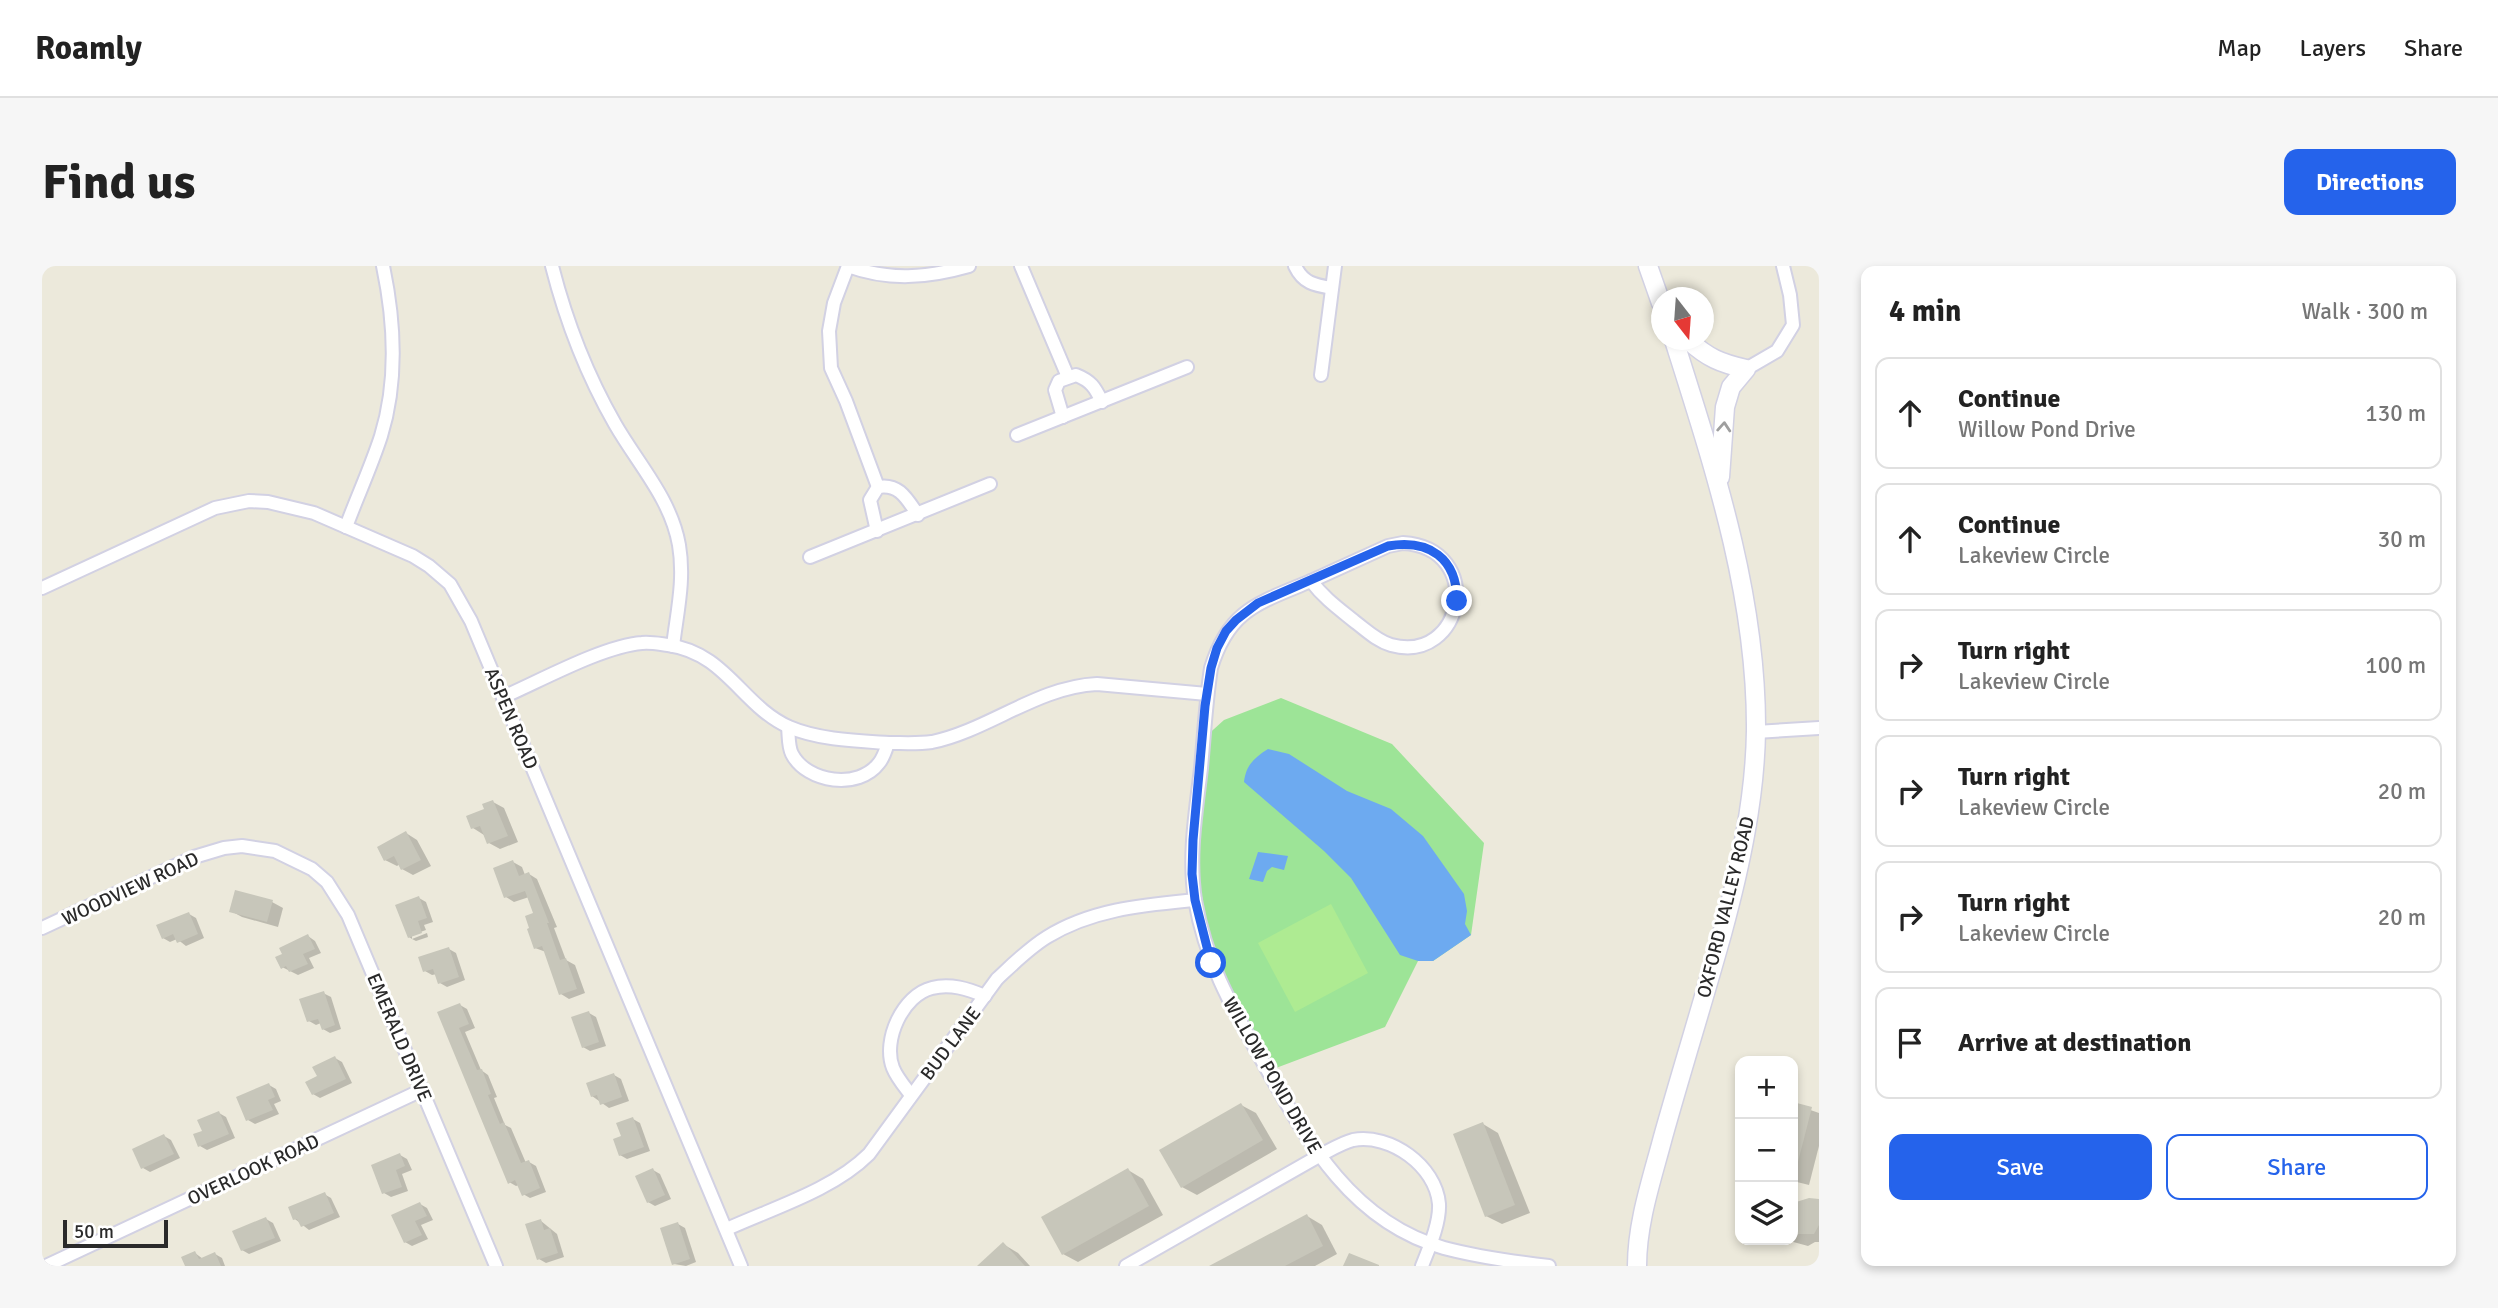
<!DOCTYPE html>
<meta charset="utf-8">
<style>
:root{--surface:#fff;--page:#f6f6f6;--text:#222;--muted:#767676;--line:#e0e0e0;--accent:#2563eb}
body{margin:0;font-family:Signika,sans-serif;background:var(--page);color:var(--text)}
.controls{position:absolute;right:21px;bottom:21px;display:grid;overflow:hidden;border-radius:14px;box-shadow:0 4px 10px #0003}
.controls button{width:63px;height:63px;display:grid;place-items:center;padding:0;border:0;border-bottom:2px solid var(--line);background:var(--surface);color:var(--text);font:35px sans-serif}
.compass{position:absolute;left:1609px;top:21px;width:63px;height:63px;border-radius:50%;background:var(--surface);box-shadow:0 4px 10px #0003;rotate:163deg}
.scale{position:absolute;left:21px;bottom:18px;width:105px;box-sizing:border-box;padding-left:7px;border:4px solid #2a2a2a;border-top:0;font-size:19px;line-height:24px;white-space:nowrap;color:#2a2a2a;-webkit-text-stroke:5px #fff;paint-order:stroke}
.stop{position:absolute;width:21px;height:21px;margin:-16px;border:5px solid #2563eb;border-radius:50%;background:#fff}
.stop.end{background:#2563eb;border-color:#fff;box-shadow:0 2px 7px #0008}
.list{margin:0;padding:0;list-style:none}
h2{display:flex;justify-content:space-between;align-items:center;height:91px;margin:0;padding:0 28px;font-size:30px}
h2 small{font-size:23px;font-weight:400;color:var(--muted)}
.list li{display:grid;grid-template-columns:46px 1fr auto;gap:21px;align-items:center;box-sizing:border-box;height:112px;margin:0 14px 14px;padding:0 14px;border:2px solid var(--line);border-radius:14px}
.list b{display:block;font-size:26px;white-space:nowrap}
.list p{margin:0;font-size:23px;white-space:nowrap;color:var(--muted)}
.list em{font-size:23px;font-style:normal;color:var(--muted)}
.actions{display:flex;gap:14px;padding:21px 28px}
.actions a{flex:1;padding:16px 0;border:2px solid var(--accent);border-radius:14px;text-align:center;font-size:24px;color:var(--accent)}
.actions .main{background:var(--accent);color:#fff}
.icon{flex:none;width:38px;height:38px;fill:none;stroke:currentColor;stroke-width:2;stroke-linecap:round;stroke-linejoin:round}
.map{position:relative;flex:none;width:1777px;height:1000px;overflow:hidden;border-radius:14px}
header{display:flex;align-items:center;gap:42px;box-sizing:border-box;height:98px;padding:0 35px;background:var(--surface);border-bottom:2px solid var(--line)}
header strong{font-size:33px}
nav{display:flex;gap:38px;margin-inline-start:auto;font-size:24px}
.intro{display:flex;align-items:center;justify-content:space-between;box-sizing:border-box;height:168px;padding:0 42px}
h1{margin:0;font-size:49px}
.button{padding:18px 32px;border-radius:14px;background:var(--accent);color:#fff;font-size:24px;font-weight:700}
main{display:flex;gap:42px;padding:0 42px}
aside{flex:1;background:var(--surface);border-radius:14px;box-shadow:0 4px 10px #0003}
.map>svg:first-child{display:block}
.green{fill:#9de497}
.pitch{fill:#aeeb92}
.water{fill:#6daaf0}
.shadow{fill:#0003}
.building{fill:#c7c6ba}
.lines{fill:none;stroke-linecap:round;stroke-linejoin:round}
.street-casing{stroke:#d2d1e3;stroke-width:16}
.secondary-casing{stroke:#d2d1e3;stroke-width:21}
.street{stroke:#fff;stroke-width:12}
.secondary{stroke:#fff;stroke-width:18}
.oneway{stroke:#9f9f9f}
.route{stroke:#2563eb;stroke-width:9}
.labels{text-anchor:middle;stroke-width:6;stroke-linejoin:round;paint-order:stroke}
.street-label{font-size:19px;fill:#2a2a2a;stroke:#fff}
</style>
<header>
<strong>Roamly</strong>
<nav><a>Map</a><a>Layers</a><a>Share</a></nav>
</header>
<div class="intro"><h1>Find us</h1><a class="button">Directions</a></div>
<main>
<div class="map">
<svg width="1777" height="1000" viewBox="0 0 1777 1000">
<rect width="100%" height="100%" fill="#ece9db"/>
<!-- green -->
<polygon class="green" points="1239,432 1350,478 1442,577 1429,669 1391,695 1376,695 1343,761 1226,805 1185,731 1153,634 1162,472 1182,454"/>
<!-- pitch -->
<polygon class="pitch" points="1289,638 1326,707 1253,746 1216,677"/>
<!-- water -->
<g class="water">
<path d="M 1226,483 L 1247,488 L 1305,525 L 1349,543 L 1381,570 L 1422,628 L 1425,645 L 1423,658 L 1429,669 L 1391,695 L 1376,695 L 1358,689 L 1309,612 L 1282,585 L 1202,516 C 1204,499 1212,492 1226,483 Z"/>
<polygon points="1216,586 1246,590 1242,604 1230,601 1225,605 1221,616 1207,613"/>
</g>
<!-- shadow -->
<g class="shadow">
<polygon points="451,536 462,542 476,576 458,583 447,577 442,569 431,562"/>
<polygon points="364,567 375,574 389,600 371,609 360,603 358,598 355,600 343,594"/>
<polygon points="471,596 480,601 483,609 487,608 495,613 515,661 512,662 524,694 533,699 543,727 527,733 519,728 504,686 493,682 493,648 487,631 472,636 464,631"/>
<polygon points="377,632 384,636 391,656 382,659 384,664 370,669 370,673 367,671"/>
<polygon points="230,636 241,642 236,661 200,651 189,645"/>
<polygon points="147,648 154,652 162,672 144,680 135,673 128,676 121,672"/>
<polygon points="385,667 386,671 374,675 370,673"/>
<polygon points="266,670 273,675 279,687 267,692 272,702 256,709 240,701 242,689"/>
<polygon points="407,683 414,687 423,714 405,721 398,717 395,708 390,709 383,705"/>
<polygon points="281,727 289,731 299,763 288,767 281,763 279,757 274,759 267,755"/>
<polygon points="418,739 425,743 433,762 423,766 439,804 446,809 455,831 452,832 463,859 469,862 484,897 487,896 494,900 504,926 488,932 481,928 477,919 474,920 467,916 398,747"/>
<polygon points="547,747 554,751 564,780 548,785 541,781"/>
<polygon points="293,792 300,796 310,817 278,832 271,828 277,811"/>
<polygon points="572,809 579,813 587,835 567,842 550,830"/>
<polygon points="227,819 234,823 239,835 232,838 237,848 213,858 206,854"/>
<polygon points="1751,838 1777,847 1777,880 1767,919 1751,915"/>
<polygon points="1199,839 1214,847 1235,883 1155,929 1140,921"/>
<polygon points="177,847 184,851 193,872 165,884 158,880 162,866"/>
<polygon points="591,853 598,857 608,885 585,893 578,889"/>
<polygon points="1441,858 1456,867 1488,947 1460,958 1444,950"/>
<polygon points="122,870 129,874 138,892 108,906 101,902"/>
<polygon points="358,889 365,893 370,904 360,908 366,925 349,931 342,927"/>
<polygon points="611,904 618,908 629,933 613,940 606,936"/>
<polygon points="1086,904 1101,913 1121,949 1036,996 1021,988"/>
<polygon points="282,928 289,932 298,951 267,964 253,953"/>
<polygon points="1777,935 1777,976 1773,976 1766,980 1744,974 1751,974 1751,937"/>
<polygon points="378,938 385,942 391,954 379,959 386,973 370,980 363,976"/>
<polygon points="1265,950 1280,959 1295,988 1273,1000 1186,1000"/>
<polygon points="224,953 231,957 239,975 207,988 200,984"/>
<polygon points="499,955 515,968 522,991 504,997 497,993"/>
<polygon points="636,958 643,962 654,996 644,1000 632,998"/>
<polygon points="961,978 976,987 988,1000 937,1000"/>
<polygon points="153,987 161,993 173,988 180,992 183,1000 145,1000"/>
</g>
<!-- building -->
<g class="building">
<polygon points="451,534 466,570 445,578 438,560 429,563 424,550 442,543 440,538"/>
<polygon points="364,565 379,594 359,604 352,590 342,595 335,581"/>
<polygon points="471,594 477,610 487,606 507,657 505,657 518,694 524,692 535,723 517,729 500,680 492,683 485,663 487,662 483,650 491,647 483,625 462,632 451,602"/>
<polygon points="193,624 231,634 225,656 187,646"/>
<polygon points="377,630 385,652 376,655 380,667 366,672 353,639"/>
<polygon points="147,646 156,668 135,677 131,668 120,673 114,659"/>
<polygon points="266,668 273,683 261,688 266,698 247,706 244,700 239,703 233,691 240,688 237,682"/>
<polygon points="407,681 417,711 396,718 391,703 381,706 376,691"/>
<polygon points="282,725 293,759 280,764 276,753 265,756 257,733"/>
<polygon points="418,737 427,758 417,762 435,804 440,803 449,828 446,829 458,858 462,856 479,897 487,894 498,922 480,930 473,914 466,918 395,746"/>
<polygon points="547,745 557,776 540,782 529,751"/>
<polygon points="293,790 304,813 270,829 263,816 275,810 270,801"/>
<polygon points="572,807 580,831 558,839 555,829 549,831 544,817"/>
<polygon points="227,817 233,831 226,834 231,844 204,855 194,831"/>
<polygon points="1751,836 1770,841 1755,900 1751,900"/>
<polygon points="1199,837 1221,874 1139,922 1117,884"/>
<polygon points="177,845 187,868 156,881 151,868 160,865 155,854"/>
<polygon points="591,851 602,881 577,890 571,873 579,870 574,857"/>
<polygon points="1441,856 1473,939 1443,951 1411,868"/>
<polygon points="122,868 132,888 99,903 90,883"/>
<polygon points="358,887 363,900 354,904 360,921 340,928 329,899"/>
<polygon points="611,902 623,929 605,937 593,910"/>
<polygon points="1086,902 1107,940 1020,989 999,951"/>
<polygon points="283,926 292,947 259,961 255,953 251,954 246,941"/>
<polygon points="1767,932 1777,933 1777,959 1772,968 1751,968 1751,937"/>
<polygon points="378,936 385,950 373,955 380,969 362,977 349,949"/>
<polygon points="1265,948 1281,980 1243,1000 1167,1000"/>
<polygon points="224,951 233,972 199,985 190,965"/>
<polygon points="499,953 502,964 508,962 516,987 495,994 483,958"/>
<polygon points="636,956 648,993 630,999 618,962"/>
<polygon points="961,976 983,1000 935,1000"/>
<polygon points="153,985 157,993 173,986 179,1000 143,1000 139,991"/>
<polygon points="1307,987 1337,999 1337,1000 1301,1000"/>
</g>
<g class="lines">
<!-- street casing -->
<g class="street-casing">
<g id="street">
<path d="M 510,0 C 524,55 545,109 573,158 C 596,198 629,233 637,279 C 643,314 635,346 631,380"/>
<polyline points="806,0 792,37 787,65 789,102 804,135 836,221"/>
<path d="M 806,0 C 847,15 885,12 927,0"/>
<polyline points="979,0 1026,111"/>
<path d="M 1253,0 C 1261,17 1272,19 1290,22"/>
<polyline points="1704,103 1735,85 1751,59 1748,29 1741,0"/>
<polyline points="1279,109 1293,0"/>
<path d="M 1021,151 L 1013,124 L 1017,115 L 1034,109 C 1049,115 1053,121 1060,136"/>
<polyline points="975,169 1145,101"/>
<path d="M 304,261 C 315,231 329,201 339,170 C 356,115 353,57 341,0"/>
<path d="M 835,265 L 828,234 L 836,221 C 857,217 865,233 876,249"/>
<path d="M 1361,277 C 1444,282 1422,399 1349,379 C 1335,375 1324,364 1312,355 C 1296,342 1282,332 1269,315 L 1346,280 Z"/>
<polyline points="768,291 948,218"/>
<path d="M 1269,315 C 1217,337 1187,343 1169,402 C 1164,435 1162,469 1159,502 C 1154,545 1146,590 1153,634 C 1163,693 1188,738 1217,789 C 1262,869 1306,955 1402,982 C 1436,991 1472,996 1507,1000"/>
<polyline points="0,322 173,242 207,235 226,236 272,247 371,290 387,300 408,318 429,355 699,1000"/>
<path d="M 461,431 C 498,415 561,380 600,377 C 608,376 618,378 626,379 C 684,387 700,440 747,461 C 777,474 816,475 847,477 C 861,477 876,478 890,476 C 947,464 995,421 1055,418 L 1165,428"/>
<path d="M 746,461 C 747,470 746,480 750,488 C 765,517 817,524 837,497 C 842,491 844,483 846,477"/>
<polyline points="1714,466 1777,462"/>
<polyline points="0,662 152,591 182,582 200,580 233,585 270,603 285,616 306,649 454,1000"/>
<path d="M 869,829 C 863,821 855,812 851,802 C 840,774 861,729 890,722 C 908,717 926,723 943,730"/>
<path d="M 685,963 C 731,942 791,924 827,888 L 955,713 C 971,698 987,682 1005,671 C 1050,643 1102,639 1153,634"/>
<polyline points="4,1000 380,824"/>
<path d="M 1084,1000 L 1277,890 C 1287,885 1299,877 1311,874 C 1348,867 1394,900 1397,938 C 1398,957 1387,982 1380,1000"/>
</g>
</g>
<!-- secondary casing -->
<g class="secondary-casing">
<g id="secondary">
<polyline points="1606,0 1619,37"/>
<path d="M 1646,74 C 1666,92 1678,97 1704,103 L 1689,121 L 1683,141 L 1678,211"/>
<path d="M 1595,1000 C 1595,956 1610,913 1621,871 C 1640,803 1661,736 1680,668 C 1698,602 1713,533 1714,465 C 1715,330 1672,201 1632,74"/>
</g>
</g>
<!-- street -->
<use href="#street" class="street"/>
<!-- secondary -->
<use href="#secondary" class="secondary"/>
</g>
<!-- one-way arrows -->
<defs><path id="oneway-chevron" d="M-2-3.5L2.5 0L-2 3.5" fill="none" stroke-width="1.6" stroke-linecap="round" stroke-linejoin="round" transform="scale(1.75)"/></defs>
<use class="oneway" href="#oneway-chevron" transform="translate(1682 161) rotate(-86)"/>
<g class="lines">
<!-- route -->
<path class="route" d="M 1169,697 L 1153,634 L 1150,608 L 1151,574 L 1163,440 L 1169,402 L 1175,382 L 1184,365 L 1194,354 L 1216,337 L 1346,280 C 1387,273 1415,292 1415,335"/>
</g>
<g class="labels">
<!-- street labels -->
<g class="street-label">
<text transform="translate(470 452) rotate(67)" y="7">ASPEN ROAD</text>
<text transform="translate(88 622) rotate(-25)" y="7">WOODVIEW ROAD</text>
<text transform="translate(1683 641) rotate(-76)" y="7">OXFORD VALLEY ROAD</text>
<text transform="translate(358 771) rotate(67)" y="7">EMERALD DRIVE</text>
<text transform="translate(908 777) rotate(-53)" y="7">BUD LANE</text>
<text transform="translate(1231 809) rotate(60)" y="7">WILLOW POND DRIVE</text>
<text transform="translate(211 903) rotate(-25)" y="7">OVERLOOK ROAD</text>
</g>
</g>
</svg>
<div class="controls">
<button>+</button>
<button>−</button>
<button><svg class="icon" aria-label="layers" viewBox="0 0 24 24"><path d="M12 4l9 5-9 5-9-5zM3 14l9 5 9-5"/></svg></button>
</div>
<svg class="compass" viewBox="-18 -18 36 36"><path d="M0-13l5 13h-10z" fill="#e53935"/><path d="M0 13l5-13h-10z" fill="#767676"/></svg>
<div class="scale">50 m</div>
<div class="stop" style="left:1169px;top:697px"></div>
<div class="stop end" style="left:1415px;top:335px"></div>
</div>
<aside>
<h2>4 min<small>Walk · 300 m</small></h2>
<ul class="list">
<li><svg class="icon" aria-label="ahead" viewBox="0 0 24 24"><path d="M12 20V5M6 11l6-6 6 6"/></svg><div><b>Continue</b><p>Willow Pond Drive</p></div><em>130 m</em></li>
<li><svg class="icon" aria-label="ahead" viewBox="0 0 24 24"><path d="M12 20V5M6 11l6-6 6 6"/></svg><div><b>Continue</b><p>Lakeview Circle</p></div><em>30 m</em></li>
<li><svg class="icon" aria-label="right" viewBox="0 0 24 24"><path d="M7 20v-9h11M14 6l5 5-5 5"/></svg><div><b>Turn right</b><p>Lakeview Circle</p></div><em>100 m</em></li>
<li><svg class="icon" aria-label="right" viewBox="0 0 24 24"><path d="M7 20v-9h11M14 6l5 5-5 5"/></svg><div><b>Turn right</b><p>Lakeview Circle</p></div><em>20 m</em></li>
<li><svg class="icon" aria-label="right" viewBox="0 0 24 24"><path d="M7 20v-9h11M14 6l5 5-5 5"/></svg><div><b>Turn right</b><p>Lakeview Circle</p></div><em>20 m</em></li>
<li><svg class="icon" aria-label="arrive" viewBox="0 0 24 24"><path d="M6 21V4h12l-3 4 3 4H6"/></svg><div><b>Arrive at destination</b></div></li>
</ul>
<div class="actions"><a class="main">Save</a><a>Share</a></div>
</aside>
</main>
